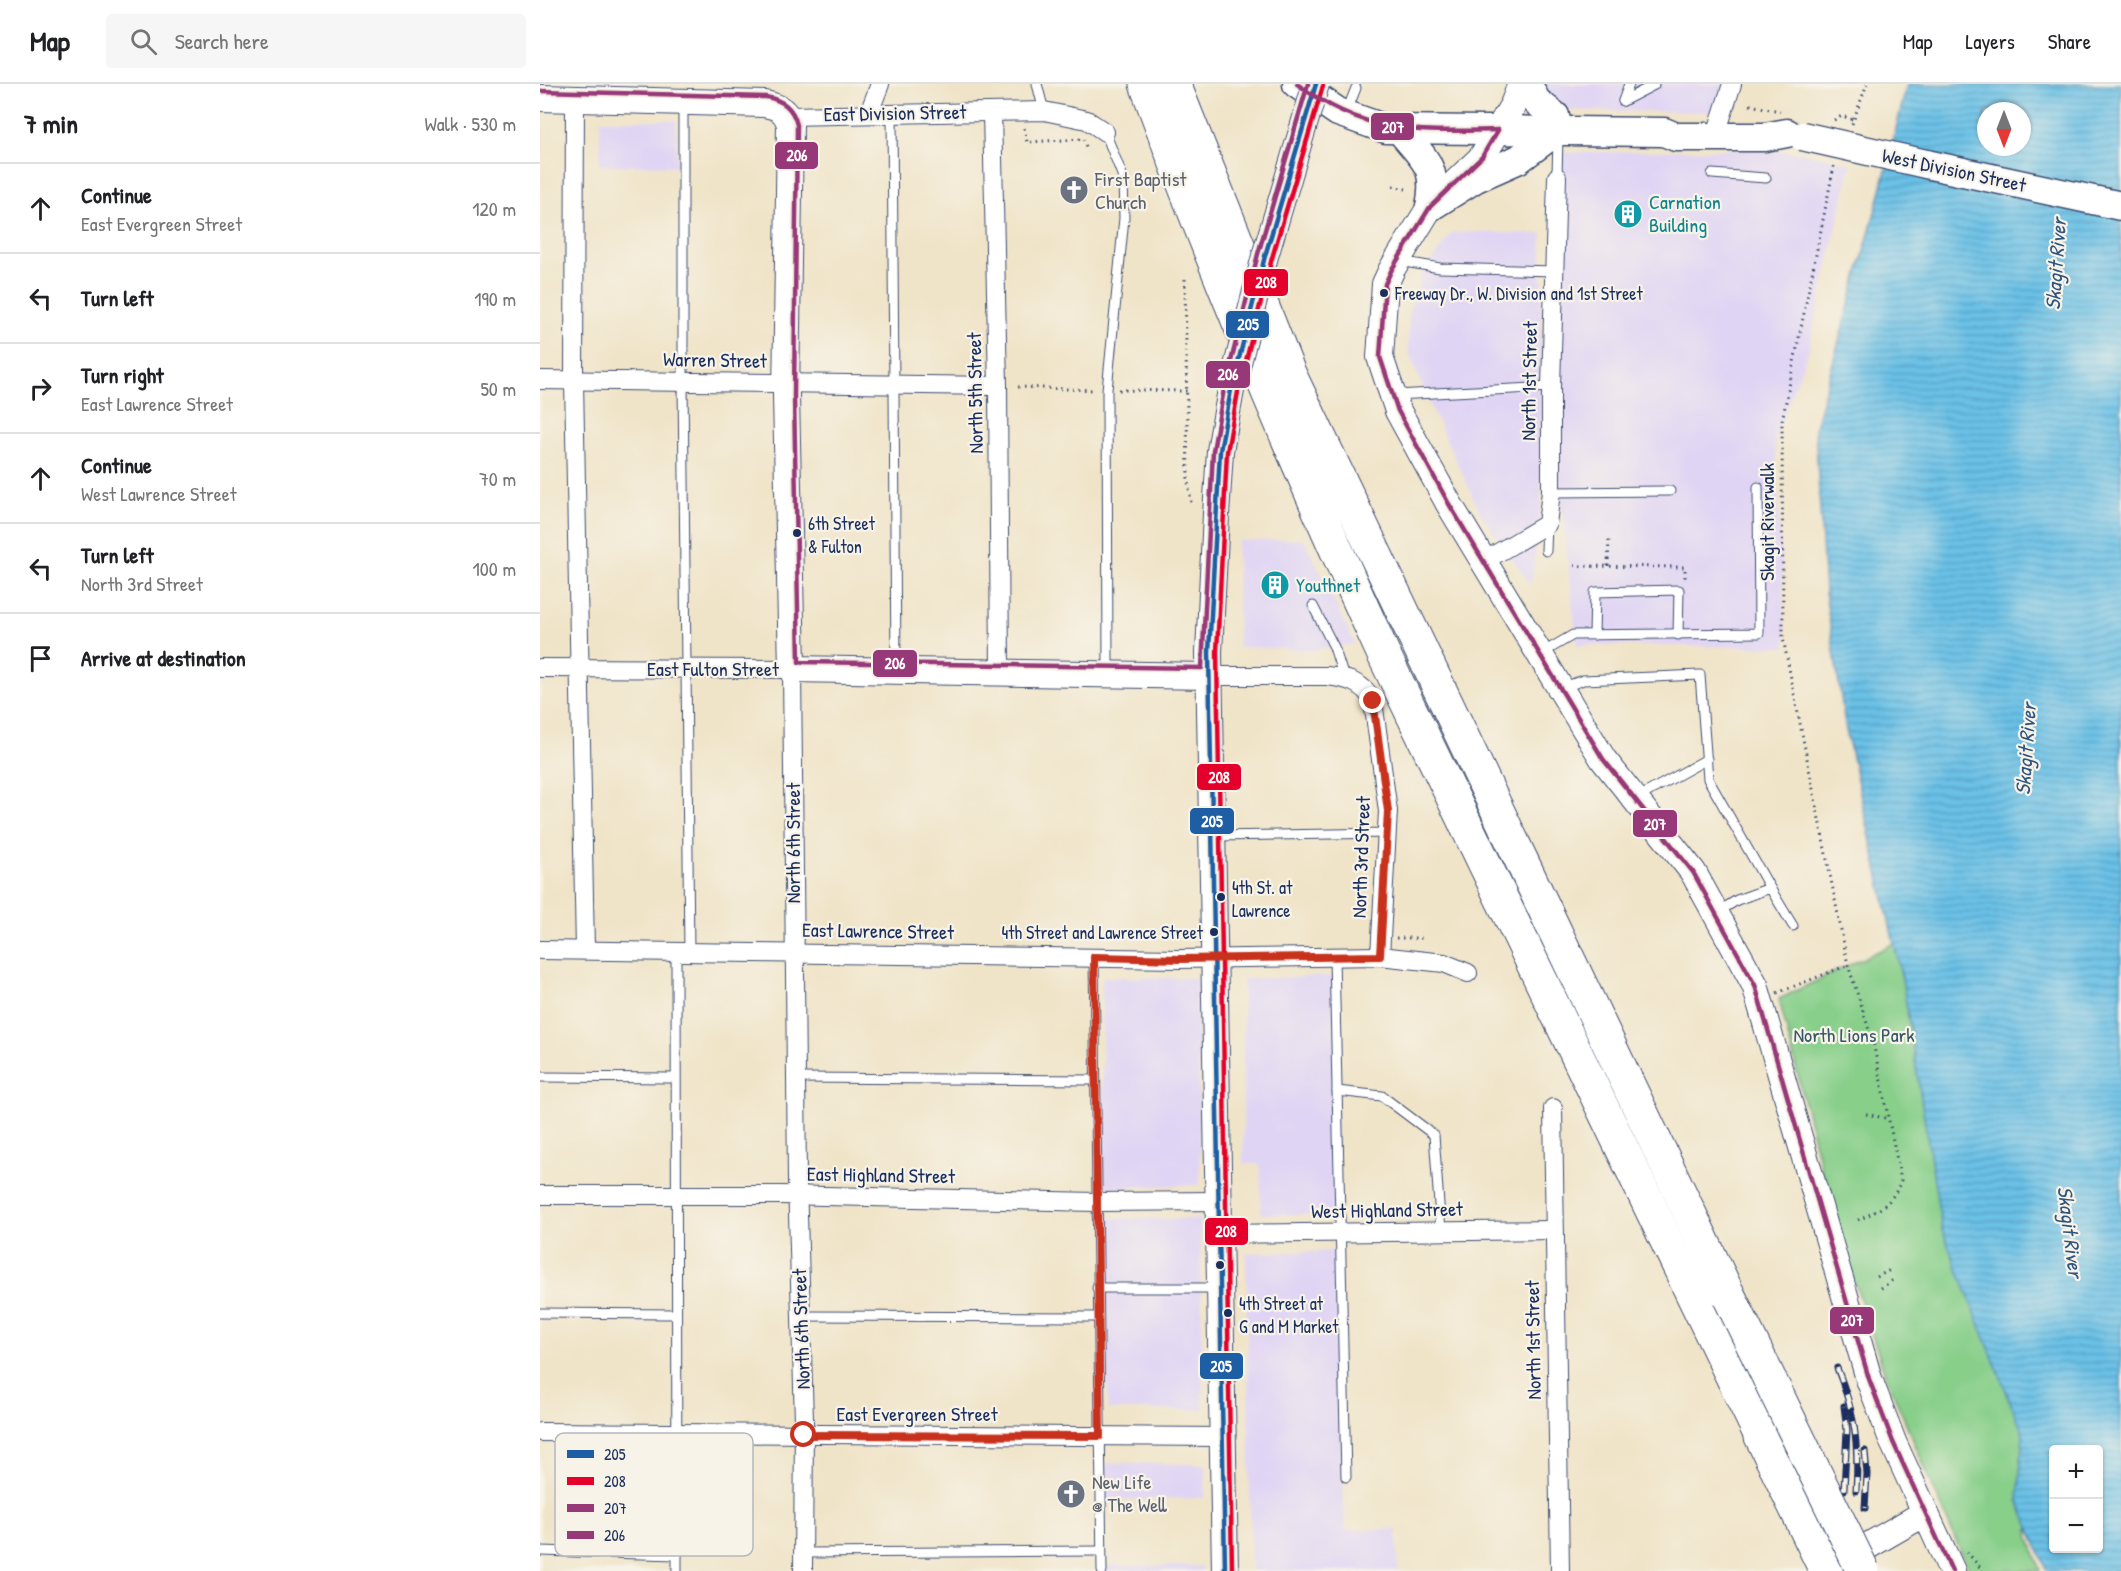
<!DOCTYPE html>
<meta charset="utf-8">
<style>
:root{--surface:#fff;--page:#f6f6f6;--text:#202124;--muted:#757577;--line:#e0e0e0}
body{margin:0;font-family:"Patrick Hand",sans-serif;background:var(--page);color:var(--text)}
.controls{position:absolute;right:18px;bottom:18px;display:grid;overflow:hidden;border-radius:6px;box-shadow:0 2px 4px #0004}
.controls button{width:54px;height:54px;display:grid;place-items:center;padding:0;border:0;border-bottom:2px solid var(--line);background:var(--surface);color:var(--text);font:30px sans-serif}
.compass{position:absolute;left:1437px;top:18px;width:54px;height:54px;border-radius:50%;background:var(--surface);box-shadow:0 2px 4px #0004;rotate:180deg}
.stop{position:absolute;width:18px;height:18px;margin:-14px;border:4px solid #c8321e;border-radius:50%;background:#fff}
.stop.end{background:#c8321e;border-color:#fff;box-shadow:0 2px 6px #0008}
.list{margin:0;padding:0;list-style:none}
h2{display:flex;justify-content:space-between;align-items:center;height:78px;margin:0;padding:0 24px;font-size:26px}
h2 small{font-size:20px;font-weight:400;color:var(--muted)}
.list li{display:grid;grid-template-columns:39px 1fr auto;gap:18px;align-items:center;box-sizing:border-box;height:90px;padding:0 24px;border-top:2px solid var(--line)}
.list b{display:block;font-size:22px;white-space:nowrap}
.list p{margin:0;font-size:20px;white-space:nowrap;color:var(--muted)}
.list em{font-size:20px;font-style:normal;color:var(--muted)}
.icon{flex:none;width:33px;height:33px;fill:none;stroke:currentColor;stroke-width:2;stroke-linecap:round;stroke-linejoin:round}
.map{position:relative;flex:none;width:1581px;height:1487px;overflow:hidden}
header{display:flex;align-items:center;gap:36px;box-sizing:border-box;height:84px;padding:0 30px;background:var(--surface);border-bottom:2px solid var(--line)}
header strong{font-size:28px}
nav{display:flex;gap:33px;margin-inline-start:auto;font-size:21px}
.search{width:420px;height:54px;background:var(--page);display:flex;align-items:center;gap:15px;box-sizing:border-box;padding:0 21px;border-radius:6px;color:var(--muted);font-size:22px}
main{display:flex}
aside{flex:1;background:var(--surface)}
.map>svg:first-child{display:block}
.built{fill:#e0d4f4}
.green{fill:#88cf8a;stroke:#527f74;stroke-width:1.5}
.water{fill:url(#water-rules);stroke:#4278a2;stroke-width:1.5;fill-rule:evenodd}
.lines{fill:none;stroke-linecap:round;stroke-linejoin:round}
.lane-casing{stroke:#3b4a6e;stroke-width:11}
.street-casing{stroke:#3b4a6e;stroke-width:20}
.secondary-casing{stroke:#3b4a6e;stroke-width:28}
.primary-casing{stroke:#3b4a6e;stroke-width:31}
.highway-casing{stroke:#3b4a6e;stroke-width:35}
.path{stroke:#3b4a6e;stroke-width:3;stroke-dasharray:1.5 4.5;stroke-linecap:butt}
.lane{stroke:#fff;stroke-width:9}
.street{stroke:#fff;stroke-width:18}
.secondary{stroke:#fff;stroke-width:26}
.primary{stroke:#fff;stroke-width:28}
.highway{stroke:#fff;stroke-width:33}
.rail-casing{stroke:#1b2f5e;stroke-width:7}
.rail{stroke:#f7f3e8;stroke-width:4.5;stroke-dasharray:14;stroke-linecap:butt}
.secondary-bridge-casing{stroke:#3b4a6e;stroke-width:28;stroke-linecap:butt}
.primary-bridge-casing{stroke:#3b4a6e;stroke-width:31;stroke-linecap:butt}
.highway-bridge-casing{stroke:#3b4a6e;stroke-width:35;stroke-linecap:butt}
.secondary-bridge{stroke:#fff;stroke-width:26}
.primary-bridge{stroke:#fff;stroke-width:28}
.highway-bridge{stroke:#fff;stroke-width:33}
.bus-1-casing{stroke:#f7f3e8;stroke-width:9}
.bus-2-casing{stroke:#f7f3e8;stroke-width:9}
.bus-3-casing{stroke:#f7f3e8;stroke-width:9}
.bus-4-casing{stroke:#f7f3e8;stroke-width:9}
.bus-1{stroke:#1e5ea5;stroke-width:4.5}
.bus-2{stroke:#e4002b;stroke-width:4.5}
.bus-3{stroke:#973978;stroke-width:4.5}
.bus-4{stroke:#973978;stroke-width:4.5}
.route{stroke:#c8321e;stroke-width:8}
.bus-dot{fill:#1b2f5e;stroke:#f7f3e8;stroke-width:2}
.labels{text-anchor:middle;stroke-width:4.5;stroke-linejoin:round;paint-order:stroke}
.bus-label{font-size:18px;fill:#1b2f5e;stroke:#f7f3e8;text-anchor:start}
.street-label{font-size:20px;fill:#1b2f5e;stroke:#f7f3e8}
.worship-label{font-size:20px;fill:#5b616d;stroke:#f7f3e8;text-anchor:start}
.culture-label{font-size:20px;fill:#0d838f;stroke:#f7f3e8;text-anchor:start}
.park-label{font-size:20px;fill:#365769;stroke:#f7f3e8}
.water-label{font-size:21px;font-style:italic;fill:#2f5480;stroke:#f7f3e8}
.key{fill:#f7f3e8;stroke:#b5b8bf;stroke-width:1.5}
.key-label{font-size:16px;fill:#1b2f5e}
.line-badge{stroke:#f7f3e8;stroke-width:2}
.badge-label{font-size:16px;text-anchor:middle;font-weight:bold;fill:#fff}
</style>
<header>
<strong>Map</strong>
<div class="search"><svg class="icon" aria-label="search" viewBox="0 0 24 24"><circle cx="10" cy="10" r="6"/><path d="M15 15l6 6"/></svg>Search here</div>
<nav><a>Map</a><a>Layers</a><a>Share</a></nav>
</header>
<main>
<aside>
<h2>7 min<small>Walk · 530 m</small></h2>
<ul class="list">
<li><svg class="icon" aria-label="ahead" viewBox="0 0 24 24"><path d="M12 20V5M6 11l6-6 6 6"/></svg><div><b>Continue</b><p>East Evergreen Street</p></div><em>120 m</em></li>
<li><svg class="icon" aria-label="left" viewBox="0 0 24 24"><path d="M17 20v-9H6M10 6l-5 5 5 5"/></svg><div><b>Turn left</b></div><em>190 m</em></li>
<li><svg class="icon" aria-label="right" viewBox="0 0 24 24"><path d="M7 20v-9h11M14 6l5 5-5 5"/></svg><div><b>Turn right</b><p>East Lawrence Street</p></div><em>50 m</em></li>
<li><svg class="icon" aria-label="ahead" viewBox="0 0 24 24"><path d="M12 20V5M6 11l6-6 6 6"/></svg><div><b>Continue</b><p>West Lawrence Street</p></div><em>70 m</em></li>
<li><svg class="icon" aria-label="left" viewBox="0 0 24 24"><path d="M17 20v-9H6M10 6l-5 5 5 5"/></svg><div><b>Turn left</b><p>North 3rd Street</p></div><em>100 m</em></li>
<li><svg class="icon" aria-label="arrive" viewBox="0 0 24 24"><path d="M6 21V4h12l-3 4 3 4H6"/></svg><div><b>Arrive at destination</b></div></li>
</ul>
</aside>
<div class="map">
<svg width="1581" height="1487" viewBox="0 0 1581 1487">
<defs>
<pattern id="water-rules" width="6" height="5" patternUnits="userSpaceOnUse" patternTransform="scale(1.5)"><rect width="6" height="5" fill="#6ac1e7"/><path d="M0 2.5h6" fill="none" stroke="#569dbe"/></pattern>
</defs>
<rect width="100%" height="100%" fill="#f7f3e8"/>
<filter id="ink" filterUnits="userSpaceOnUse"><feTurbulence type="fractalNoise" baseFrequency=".0167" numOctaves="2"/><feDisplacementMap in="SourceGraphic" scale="12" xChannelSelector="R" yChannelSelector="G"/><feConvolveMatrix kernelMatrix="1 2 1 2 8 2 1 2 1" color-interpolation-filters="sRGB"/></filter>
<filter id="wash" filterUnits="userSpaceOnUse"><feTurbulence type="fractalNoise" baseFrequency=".008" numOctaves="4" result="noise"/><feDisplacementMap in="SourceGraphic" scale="24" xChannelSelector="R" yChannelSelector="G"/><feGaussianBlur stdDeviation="1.35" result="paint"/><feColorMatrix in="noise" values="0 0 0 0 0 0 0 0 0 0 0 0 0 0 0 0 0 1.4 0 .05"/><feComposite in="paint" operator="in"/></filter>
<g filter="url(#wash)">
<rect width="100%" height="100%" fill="#f0e4c8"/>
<!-- built -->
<g class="built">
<polygon points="994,0 1185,0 1175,28 984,26"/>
<polygon points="60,36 136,36 137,82 60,81"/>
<polygon points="1211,65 1264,69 1311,80 1268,268 1235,353 1246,563 1037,561 1016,371 1018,69"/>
<polygon points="936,148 1002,150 1001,421 991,501 941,430 890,321 868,266 869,227 882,191 911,149"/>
<polygon points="764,455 815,560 772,566 698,563 697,457"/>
<polygon points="793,892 799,1131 721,1130 720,1080 703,1080 703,895"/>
<polygon points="562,893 657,894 660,1101 563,1103"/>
<polygon points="565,1134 660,1135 663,1326 568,1326"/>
<polygon points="797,1167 805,1446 857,1445 858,1487 711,1487 706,1169"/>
<polygon points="566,1379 666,1380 665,1414 563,1416"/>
<polygon points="564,1481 662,1482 662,1487 564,1487"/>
</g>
<!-- green -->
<polygon class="green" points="1361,856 1489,1319 1489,1451 1500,1487 1429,1487 1345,1290 1291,1125 1239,915"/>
<!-- water -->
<path class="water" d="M 1367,0 L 1581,0 L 1581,1487 L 1507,1487 L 1478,1416 L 1483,1350 L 1402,1146 L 1362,895 L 1306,646 L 1285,508 L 1275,343 L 1340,110 ZM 1446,27 L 1482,27 L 1482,63 L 1446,63 ZM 1514,1366 L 1558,1366 L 1558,1464 L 1514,1464 Z"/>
</g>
<g filter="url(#ink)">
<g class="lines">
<!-- lane casing -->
<g class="lane-casing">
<g id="lane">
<polyline points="497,0 504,27"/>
<polyline points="1083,17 1114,1"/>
<polyline points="1083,17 1089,0"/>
<polyline points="143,21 143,298 149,868"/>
<polyline points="807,27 816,4"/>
<polyline points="352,29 356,585"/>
<polyline points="565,48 583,93 584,134 567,306 568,588"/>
<polyline points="1172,90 1226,94"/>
<polyline points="1017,93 1018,52"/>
<polyline points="859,177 900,184 1014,187"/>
<polyline points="855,311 1011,303"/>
<polyline points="1011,408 1130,407"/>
<polyline points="1006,467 1007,440"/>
<polyline points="773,522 794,563 804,594"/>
<polyline points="1054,551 1055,508 1139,506 1138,551"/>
<polyline points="1002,569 1033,551 1219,549 1218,403"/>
<polyline points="1022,604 1043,596 1160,591 1168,695 1230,804"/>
<polyline points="1097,714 1167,675"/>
<polyline points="675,752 847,749"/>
<polyline points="1178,828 1197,816 1230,804 1253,842"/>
<polyline points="136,868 137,1487"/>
<polyline points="554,873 562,1487"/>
<polyline points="794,873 806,1393"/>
<polyline points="0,993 134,994"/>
<polyline points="256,994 555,996"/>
<polyline points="797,1007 842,1012 894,1051 901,1148"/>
<polyline points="557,1204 679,1204"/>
<polyline points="0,1229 135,1230"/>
<polyline points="260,1232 558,1233"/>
<polyline points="0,1467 137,1471"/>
<polyline points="263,1469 561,1467"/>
</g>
</g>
<!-- street casing -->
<g class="street-casing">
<g id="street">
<polyline points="35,14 34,297 45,866"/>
<polyline points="452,28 458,302 460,589"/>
<polyline points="329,29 340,0"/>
<polyline points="248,32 504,27 547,36 565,48"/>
<polyline points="1179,41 1192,0"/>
<polyline points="0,296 458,302"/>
<polyline points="944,477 1007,440 1011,408 1011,303 1017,93"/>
<polyline points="0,584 252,585 257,1096 264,1337 263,1487"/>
<path d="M 670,592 L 787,592 C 807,594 824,599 833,617 L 848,727 L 840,872"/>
<polyline points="0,866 640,875 840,872 904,879 928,889"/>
<polyline points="1013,1024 1020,1487"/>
<polyline points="0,1111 241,1111 556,1118 680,1117"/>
<polyline points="681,1150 1013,1146"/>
<polyline points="0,1348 683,1353"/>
</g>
</g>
<!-- secondary casing -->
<g class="secondary-casing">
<g id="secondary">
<polyline points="981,0 973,21 942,73 890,123 852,185 845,200 840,273 858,327 909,420 1063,675 1153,788 1215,901 1329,1295 1353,1358 1412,1487"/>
<path d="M 0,14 L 225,20 C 239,23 246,26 250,41 L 246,312 L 252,585 L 670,592"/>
<polyline points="676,431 669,568 685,1487"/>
<polyline points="1300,1478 1385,1429"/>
</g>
</g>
<!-- primary casing -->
<g class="primary-casing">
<g id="primary">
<polyline points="757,0 798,28 846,45 1124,48 1136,53 1225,53 1247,49"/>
<polyline points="988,0 996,17 1015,32 1018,46"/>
<path d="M 860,46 C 885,77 898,81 890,123"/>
<polyline points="1386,80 1581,122"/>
<polyline points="890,123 936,94 979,75 1018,46"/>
</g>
</g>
<!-- highway casing -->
<g class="highway-casing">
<g id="highway">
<path d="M 606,0 C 677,193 757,382 843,569 L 1286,1487"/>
<polyline points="634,0 749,289 1189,1212"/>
</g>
</g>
<!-- path -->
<g class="path">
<polyline points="1210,21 1240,27"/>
<polyline points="1294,36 1302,32 1314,36"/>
<polyline points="1312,40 1327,0"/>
<polyline points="484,44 487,58 543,55"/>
<polyline points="544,55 546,63"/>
<path d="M 1294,82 L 1242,337 L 1243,554 L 1308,881 L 1333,958 L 1361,1096 C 1353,1119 1340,1126 1318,1136"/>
<polyline points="853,102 866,105"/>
<polyline points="645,195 648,397 651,419"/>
<polyline points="478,303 554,306"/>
<polyline points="579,306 647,307"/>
<polyline points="1034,482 1145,483 1145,496"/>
<polyline points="1068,482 1069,454"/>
<polyline points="856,854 885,854"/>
<polyline points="1237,909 1308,881"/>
<polyline points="1326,1030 1349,1035"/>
<polyline points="1337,1193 1350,1186"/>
<polyline points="1341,1204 1353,1196"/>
<polyline points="1427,1468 1443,1487"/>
</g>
<!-- lane -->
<use href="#lane" class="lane"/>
<!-- street -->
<use href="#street" class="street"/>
<!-- secondary -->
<use href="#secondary" class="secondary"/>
<!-- primary -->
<use href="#primary" class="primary"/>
<!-- highway -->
<use href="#highway" class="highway"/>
<!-- rail casing -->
<g class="rail-casing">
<g id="rail">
<path d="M 1297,1284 C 1315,1329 1319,1358 1316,1407"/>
<polyline points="1325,1367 1327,1390 1325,1424"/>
<polyline points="1304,1406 1307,1346 1304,1322"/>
</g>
</g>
<!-- rail -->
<use href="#rail" class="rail"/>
<!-- secondary-bridge casing -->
<g class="secondary-bridge-casing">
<polyline id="secondary-bridge" points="676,431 680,367 691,306 725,172 776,0"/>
</g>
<!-- primary-bridge casing -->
<g class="primary-bridge-casing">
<polyline id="primary-bridge" points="1262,52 1386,80"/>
</g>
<!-- highway-bridge casing -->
<g class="highway-bridge-casing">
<polyline id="highway-bridge" points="1189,1212 1323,1487"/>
</g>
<!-- secondary-bridge -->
<use href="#secondary-bridge" class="secondary-bridge"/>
<!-- primary-bridge -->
<use href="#primary-bridge" class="primary-bridge"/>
<!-- highway-bridge -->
<use href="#highway-bridge" class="highway-bridge"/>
<!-- bus-1 casing -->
<g class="bus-1-casing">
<polyline id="bus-1" points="685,1487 669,568 680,367 691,306 725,172 776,0"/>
</g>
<!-- bus-2 casing -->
<g class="bus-2-casing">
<polyline id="bus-2" points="692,1487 677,568 687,368 698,308 732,174 783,2"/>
</g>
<!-- bus-3 casing -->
<g class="bus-3-casing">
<g id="bus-3">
<path d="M 757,0 C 825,51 877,48 958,46"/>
<polyline points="958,46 942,73 890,123 852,185 845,200 840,273 858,327 909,420 1063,675 1153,788 1215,901 1329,1295 1353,1358 1412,1487"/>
</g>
</g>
<!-- bus-4 casing -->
<g class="bus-4-casing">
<path id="bus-4" d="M 0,7 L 226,13 C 243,16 253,24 257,41 L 254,312 L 259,578 L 662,584 L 673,367 L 684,305 L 718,170 L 768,0"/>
</g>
<!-- bus-1 -->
<use href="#bus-1" class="bus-1"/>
<!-- bus-2 -->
<use href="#bus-2" class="bus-2"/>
<!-- bus-3 -->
<use href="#bus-3" class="bus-3"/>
<!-- bus-4 -->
<use href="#bus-4" class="bus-4"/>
</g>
</g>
<g class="lines" filter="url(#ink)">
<!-- route -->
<polyline class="route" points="264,1351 560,1352 554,873 640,875 840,872 848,727 833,617"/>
</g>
<!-- icons -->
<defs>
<g id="church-disc" transform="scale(1.5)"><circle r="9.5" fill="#6b7280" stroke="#f7f3e8"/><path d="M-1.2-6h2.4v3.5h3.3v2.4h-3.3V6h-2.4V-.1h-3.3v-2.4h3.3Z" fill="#fff"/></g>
<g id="building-disc" transform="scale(1.5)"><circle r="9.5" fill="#0f9aa8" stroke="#f7f3e8"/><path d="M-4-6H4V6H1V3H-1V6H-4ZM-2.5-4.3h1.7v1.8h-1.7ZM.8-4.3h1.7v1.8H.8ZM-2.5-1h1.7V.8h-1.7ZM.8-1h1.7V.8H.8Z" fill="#fff"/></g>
</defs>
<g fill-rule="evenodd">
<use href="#church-disc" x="534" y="106"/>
<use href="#building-disc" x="1088" y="130"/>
<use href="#building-disc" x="735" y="501"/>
<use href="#church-disc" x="531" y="1410"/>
</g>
<!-- markers -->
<g class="bus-dot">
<circle cx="844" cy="209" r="5"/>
<circle cx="257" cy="449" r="5"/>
<circle cx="681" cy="813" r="5"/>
<circle cx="674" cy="848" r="5"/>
<circle cx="680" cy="1181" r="5"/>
<circle cx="688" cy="1229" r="5"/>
</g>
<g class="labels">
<!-- bus labels -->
<g class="bus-label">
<text x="855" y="216">Freeway Dr., W. Division and 1st Street</text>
<text x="268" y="446">6th Street<tspan x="268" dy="23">&amp; Fulton</tspan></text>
<text x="692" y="810">4th St. at<tspan x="692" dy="23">Lawrence</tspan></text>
<text x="663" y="855" text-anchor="end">4th Street and Lawrence Street</text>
<text x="699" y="1226">4th Street at<tspan x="699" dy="23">G and M Market</tspan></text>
</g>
<!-- street labels -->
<g class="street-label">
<text transform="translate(355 29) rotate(-1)" y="7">East Division Street</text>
<text transform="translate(1414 86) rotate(12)" y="7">West Division Street</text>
<text transform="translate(175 276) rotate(1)" y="7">Warren Street</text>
<text transform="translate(989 297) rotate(-89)" y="7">North 1st Street</text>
<text transform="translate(435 309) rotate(-91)" y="7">North 5th Street</text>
<text transform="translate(1227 438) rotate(-90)" y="7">Skagit Riverwalk</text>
<text x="173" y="592">East Fulton Street</text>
<text transform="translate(253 759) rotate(-90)" y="7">North 6th Street</text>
<text transform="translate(821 773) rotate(-88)" y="7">North 3rd Street</text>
<text transform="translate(338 847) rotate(1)" y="7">East Lawrence Street</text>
<text transform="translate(341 1091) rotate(1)" y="7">East Highland Street</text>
<text transform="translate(847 1126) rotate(-1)" y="7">West Highland Street</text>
<text transform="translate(261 1245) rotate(-92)" y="7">North 6th Street</text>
<text transform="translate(993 1256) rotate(-91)" y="7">North 1st Street</text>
<text x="377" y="1337">East Evergreen Street</text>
</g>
<!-- worship labels -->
<g class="worship-label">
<text x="555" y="102">First Baptist<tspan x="555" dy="23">Church</tspan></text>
<text x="552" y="1405">New Life<tspan x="552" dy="23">@ The Well</tspan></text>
</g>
<!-- culture labels -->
<g class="culture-label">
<text x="1109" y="125">Carnation<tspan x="1109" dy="23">Building</tspan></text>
<text x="756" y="508">Youthnet</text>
</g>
<!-- park labels -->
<g class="park-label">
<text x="1314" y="958">North Lions Park</text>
</g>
<!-- water labels -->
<g class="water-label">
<text transform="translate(1516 180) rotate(-86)" y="7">Skagit River</text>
<text transform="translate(1486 665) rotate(-86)" y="7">Skagit River</text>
<text transform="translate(1530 1148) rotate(83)" y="7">Skagit River</text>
</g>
</g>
<!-- legend -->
<rect x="15" y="1349" width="198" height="123" rx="9" class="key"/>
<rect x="27" y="1366" width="27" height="8" fill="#1e5ea5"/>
<rect x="27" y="1393" width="27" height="8" fill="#e4002b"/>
<rect x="27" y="1420" width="27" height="8" fill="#973978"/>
<rect x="27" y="1447" width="27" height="8" fill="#973978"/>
<g class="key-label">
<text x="64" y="1376">205</text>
<text x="64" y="1403">208</text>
<text x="64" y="1430">207</text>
<text x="64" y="1457">206</text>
</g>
<g class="line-badge">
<rect x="830" y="28" width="45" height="29" rx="6" fill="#973978"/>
<rect x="234" y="57" width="45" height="29" rx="6" fill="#973978"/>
<rect x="703" y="184" width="46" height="29" rx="6" fill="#e4002b"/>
<rect x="685" y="226" width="45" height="29" rx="6" fill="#1e5ea5"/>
<rect x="665" y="276" width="46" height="29" rx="6" fill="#973978"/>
<rect x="332" y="565" width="46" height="29" rx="6" fill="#973978"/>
<rect x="656" y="679" width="46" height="28" rx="6" fill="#e4002b"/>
<rect x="649" y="723" width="46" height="28" rx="6" fill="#1e5ea5"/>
<rect x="1092" y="725" width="46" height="29" rx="6" fill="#973978"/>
<rect x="664" y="1133" width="45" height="29" rx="6" fill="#e4002b"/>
<rect x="1289" y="1222" width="46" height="29" rx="6" fill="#973978"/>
<rect x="659" y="1268" width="45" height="28" rx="6" fill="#1e5ea5"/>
</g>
<g class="badge-label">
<text x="853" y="49">207</text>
<text x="257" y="77">206</text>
<text x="726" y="204">208</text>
<text x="708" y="246">205</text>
<text x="688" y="296">206</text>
<text x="355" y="585">206</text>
<text x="679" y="699">208</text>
<text x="672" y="743">205</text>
<text x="1115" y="746">207</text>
<text x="686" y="1153">208</text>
<text x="1312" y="1242">207</text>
<text x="681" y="1288">205</text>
</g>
</svg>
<div class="controls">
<button>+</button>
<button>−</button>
</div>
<svg class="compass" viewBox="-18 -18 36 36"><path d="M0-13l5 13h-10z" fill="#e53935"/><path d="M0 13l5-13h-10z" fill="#757577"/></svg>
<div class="stop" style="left:264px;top:1351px"></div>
<div class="stop end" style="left:833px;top:617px"></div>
</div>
</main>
